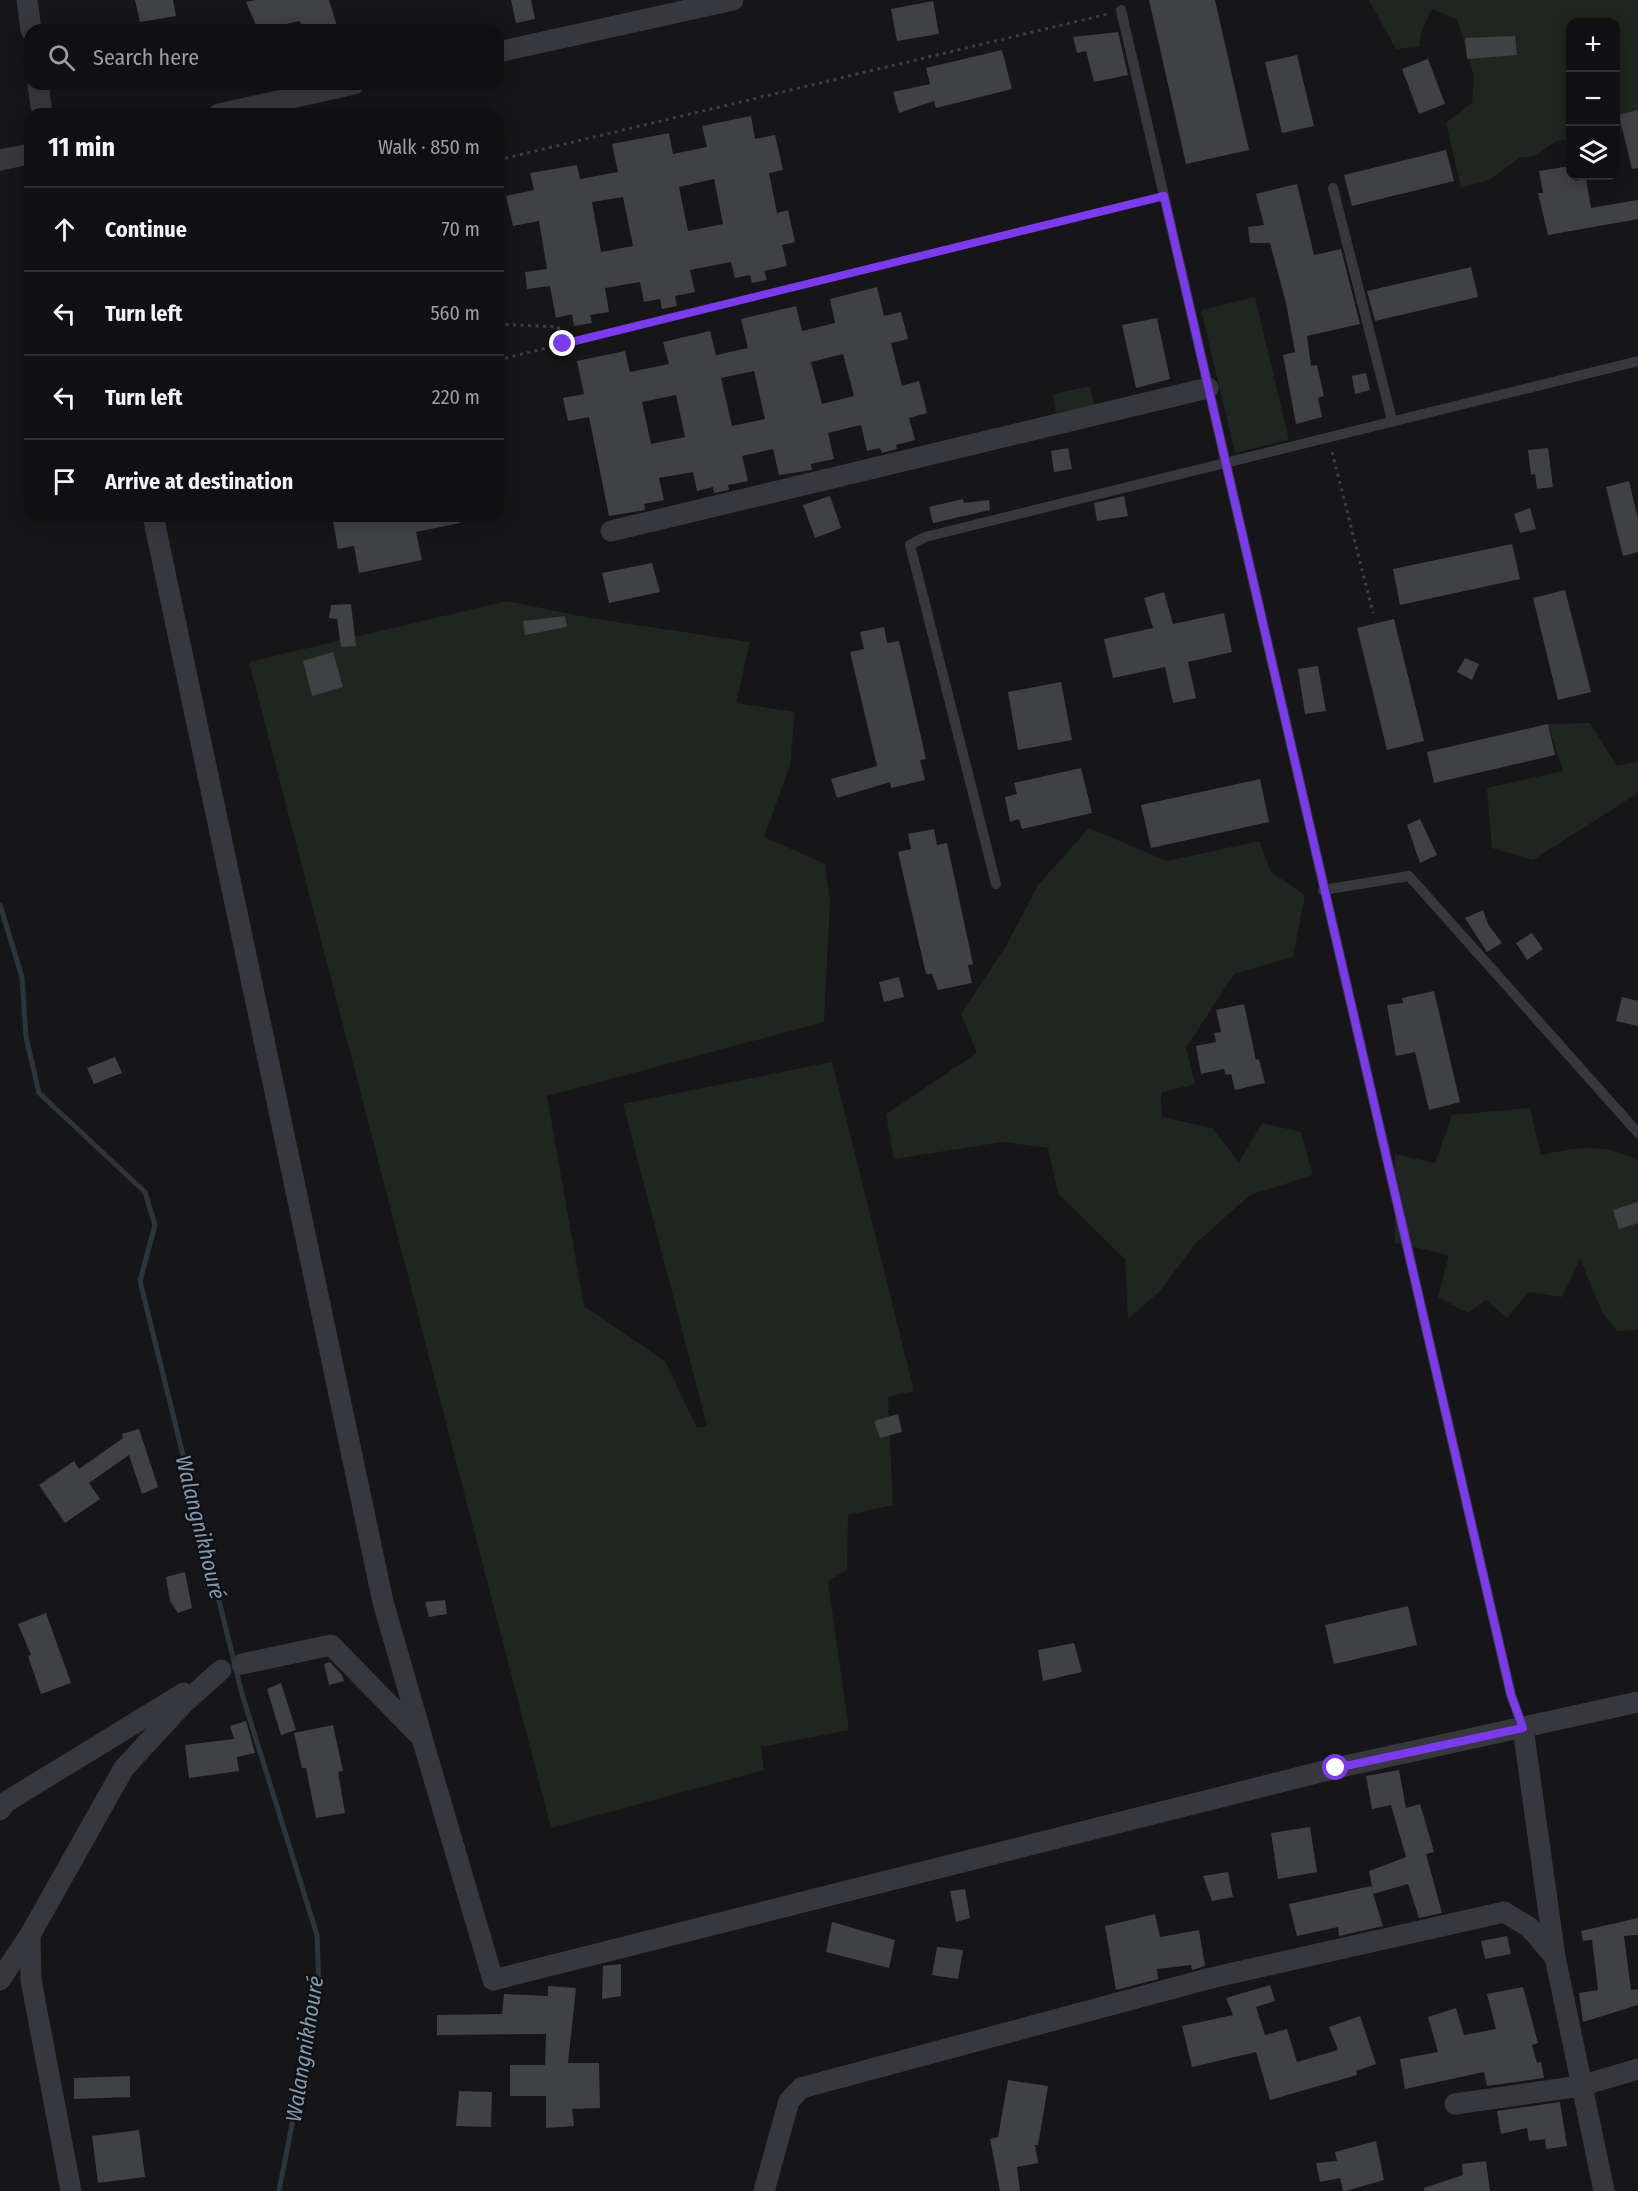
<!DOCTYPE html>
<meta charset="utf-8">
<style>
:root{--surface:#101012;--page:#19191b;--text:#f1f3f6;--muted:#9c9d9f;--line:#303032}
body{margin:0;font-family:"Fira Sans Condensed",sans-serif;background:var(--page);color:var(--text)}
.controls{position:absolute;right:18px;top:18px;display:grid;overflow:hidden;border-radius:12px;box-shadow:0 3px 15px #0003}
.controls button{width:54px;height:54px;display:grid;place-items:center;padding:0;border:0;border-bottom:2px solid var(--line);background:var(--surface);color:var(--text);font:30px sans-serif}
.stop{position:absolute;width:18px;height:18px;margin:-14px;border:4px solid #7c3aed;border-radius:50%;background:#fff}
.stop.end{background:#7c3aed;border-color:#fff;box-shadow:0 2px 6px #0008}
.list{margin:0;padding:0;list-style:none}
h2{display:flex;justify-content:space-between;align-items:center;height:78px;margin:0;padding:0 24px;font-size:26px}
h2 small{font-size:20px;font-weight:400;color:var(--muted)}
.list li{display:grid;grid-template-columns:39px 1fr auto;gap:18px;align-items:center;box-sizing:border-box;height:84px;padding:0 24px;border-top:2px solid var(--line)}
.list b{display:block;font-size:22px;white-space:nowrap}
.list em{font-size:20px;font-style:normal;color:var(--muted)}
.icon{flex:none;width:33px;height:33px;fill:none;stroke:currentColor;stroke-width:2;stroke-linecap:round;stroke-linejoin:round}
.map{position:relative;flex:none;width:1638px;height:2191px;overflow:hidden}
.search{position:absolute;background:var(--surface);box-shadow:0 3px 15px #0003;left:24px;top:24px;width:480px;height:66px;display:flex;align-items:center;gap:15px;box-sizing:border-box;padding:0 21px;border-radius:18px;color:var(--muted);font-size:22px}
.panel{position:absolute;background:var(--surface);box-shadow:0 3px 15px #0003;left:24px;top:108px;width:480px;height:414px;border-radius:18px}
.map>svg:first-child{display:block}
.green{fill:#1e261f}
.lines{fill:none;stroke-linecap:round;stroke-linejoin:round}
.stream{stroke:#2c353c;stroke-width:5}
.building{fill:#404145;fill-rule:evenodd}
.path{stroke:#3d3f44;stroke-width:3;stroke-dasharray:3 4.5;stroke-linecap:butt}
.lane{stroke:#37383d;stroke-width:10}
.street{stroke:#37383d;stroke-width:21}
.route{stroke:#7c3aed;stroke-width:8}
.labels{text-anchor:middle;stroke-width:4.5;stroke-linejoin:round;paint-order:stroke}
.water-label{font-size:22px;font-style:italic;fill:#7f9bb3;stroke:#111113}
</style>
<div class="map">
<svg width="1638" height="2191" viewBox="0 0 1638 2191">
<rect width="100%" height="100%" fill="#161618"/>
<!-- green -->
<g class="green">
<polygon points="1369,0 1638,0 1638,128 1616,133 1616,22 1570,22 1570,140 1556,141 1535,156 1519,158 1489,180 1461,188 1446,123 1472,103 1474,76 1457,19 1432,9 1422,30 1419,47 1396,49"/>
<polygon points="1255,297 1289,440 1235,453 1201,310"/>
<polygon points="1090,386 1094,406 1056,414 1053,394"/>
<polygon points="507,601 590,618 750,642 736,703 795,712 790,765 764,837 825,864 830,900 824,1022 547,1096 584,1306 665,1361 697,1428 707,1426 623,1104 832,1062 914,1391 888,1397 893,1505 848,1515 847,1570 828,1581 849,1730 761,1747 764,1770 551,1828 249,662"/>
<polygon points="1590,723 1617,766 1638,761 1638,793 1533,860 1492,848 1487,788 1563,771 1548,724"/>
<polygon points="1089,828 1167,861 1259,841 1271,872 1305,895 1293,957 1234,974 1186,1048 1195,1084 1161,1093 1162,1117 1212,1128 1239,1162 1262,1123 1301,1132 1313,1175 1250,1195 1196,1243 1159,1292 1128,1319 1125,1259 1058,1194 1048,1148 1003,1142 894,1159 886,1114 977,1053 961,1014 1006,946 1038,885"/>
<path d="M 1530,1108 L 1541,1155 C 1581,1147 1600,1143 1638,1160 L 1638,1330 L 1617,1331 L 1602,1312 L 1580,1259 L 1562,1297 L 1529,1292 L 1507,1318 L 1486,1300 L 1468,1313 L 1438,1297 L 1449,1255 L 1395,1243 L 1395,1154 L 1435,1163 L 1452,1115 Z"/>
</g>
<g class="lines">
<!-- stream -->
<polyline class="stream" points="0,905 22,977 26,1037 39,1093 145,1192 155,1225 140,1281 242,1694 317,1935 319,1986 279,2191"/>
</g>
<!-- building -->
<g class="building">
<polygon points="135,0 173,0 176,16 140,22"/>
<polygon points="256,0 329,0 338,30 303,30 300,21 258,30 246,2"/>
<polygon points="511,0 531,0 535,19 516,23"/>
<polygon points="1149,0 1215,0 1249,150 1186,164"/>
<polygon points="933,1 939,34 897,41 891,9"/>
<polygon points="1118,32 1128,75 1094,82 1086,51 1077,53 1073,37"/>
<polygon points="1515,36 1517,55 1467,59 1465,38"/>
<polygon points="1002,50 1012,89 936,108 934,101 899,113 893,92 930,84 926,68"/>
<polygon points="1297,55 1314,126 1282,133 1265,62"/>
<polygon points="1428,59 1445,104 1419,114 1402,69"/>
<polygon points="1638,110 1638,168 1632,169 1619,115"/>
<path d="M 751,116 L 755,139 L 775,135 L 783,170 L 769,173 L 777,213 L 788,210 L 795,242 L 782,245 L 787,266 L 764,271 L 767,280 L 752,283 L 750,275 L 735,278 L 731,262 L 690,270 L 695,292 L 675,296 L 677,306 L 662,309 L 660,299 L 644,302 L 640,282 L 605,288 L 609,312 L 590,315 L 592,323 L 574,326 L 572,314 L 556,318 L 550,286 L 527,289 L 525,272 L 547,269 L 539,221 L 513,226 L 506,196 L 534,190 L 530,173 L 577,165 L 580,179 L 618,172 L 612,144 L 669,133 L 673,154 L 707,147 L 702,126 ZM 714,179 L 723,224 L 688,231 L 679,187 ZM 623,197 L 633,246 L 601,252 L 592,202 Z"/>
<polygon points="1446,150 1454,181 1352,206 1344,175"/>
<polygon points="1570,166 1570,176 1574,176 1575,181 1586,179 1591,208 1638,200 1638,219 1548,235 1538,193 1543,193 1539,171"/>
<polygon points="1297,184 1314,255 1341,249 1360,324 1307,336 1311,366 1317,365 1324,396 1318,398 1322,417 1296,424 1283,355 1295,352 1286,303 1270,243 1250,243 1248,227 1264,225 1256,194"/>
<polygon points="1471,267 1478,297 1375,321 1367,291"/>
<path d="M 877,287 L 884,316 L 901,312 L 908,339 L 891,343 L 902,386 L 919,381 L 927,413 L 909,418 L 915,440 L 896,445 L 897,449 L 882,453 L 880,448 L 867,451 L 861,425 L 828,433 L 834,459 L 811,464 L 812,470 L 779,475 L 773,449 L 742,456 L 748,481 L 728,485 L 729,490 L 714,493 L 713,487 L 697,491 L 693,472 L 659,478 L 664,500 L 644,504 L 645,510 L 609,516 L 589,417 L 568,421 L 563,398 L 584,394 L 577,361 L 625,351 L 630,372 L 669,364 L 663,342 L 710,331 L 716,355 L 748,348 L 741,319 L 796,306 L 802,331 L 835,323 L 830,299 ZM 843,354 L 854,396 L 822,404 L 811,362 ZM 754,371 L 765,419 L 732,426 L 721,378 ZM 676,395 L 685,437 L 651,444 L 642,402 Z"/>
<polygon points="1157,318 1170,379 1136,388 1122,325"/>
<polygon points="1366,373 1370,390 1355,394 1352,376"/>
<polygon points="1068,448 1072,469 1054,472 1051,451"/>
<polygon points="1548,448 1553,487 1537,489 1535,474 1531,475 1528,450"/>
<polygon points="1629,481 1638,519 1638,552 1623,556 1606,487"/>
<polygon points="830,496 841,528 815,538 803,505"/>
<polygon points="1124,496 1128,516 1097,521 1094,503"/>
<polygon points="963,499 964,503 989,500 990,510 933,523 929,507"/>
<polygon points="1530,508 1536,529 1520,533 1514,514"/>
<polygon points="332,516 460,516 460,523 416,532 422,560 359,573 354,546 338,549"/>
<polygon points="1512,544 1520,579 1400,605 1393,569"/>
<polygon points="652,563 660,592 609,603 602,573"/>
<polygon points="1565,590 1591,692 1558,700 1533,598"/>
<polygon points="1164,592 1173,624 1224,613 1232,652 1188,662 1196,698 1173,703 1165,667 1113,678 1104,639 1153,628 1144,598"/>
<polygon points="351,604 356,646 341,647 337,619 329,618 331,605"/>
<polygon points="565,616 567,627 525,635 523,621"/>
<polygon points="1394,619 1424,741 1387,750 1357,628"/>
<polygon points="884,627 887,643 899,641 926,759 920,760 925,780 891,788 890,782 837,798 831,779 877,766 850,652 864,649 860,632"/>
<polygon points="333,652 343,687 312,696 303,661"/>
<polygon points="1465,658 1479,664 1472,680 1457,672"/>
<polygon points="1318,666 1326,711 1305,714 1298,669"/>
<polygon points="1061,682 1072,740 1018,750 1008,692"/>
<polygon points="1548,724 1555,755 1434,783 1427,752"/>
<polygon points="1081,768 1092,813 1022,829 1019,819 1010,822 1005,797 1017,794 1014,783"/>
<polygon points="1260,779 1269,822 1151,848 1141,805"/>
<polygon points="1420,819 1437,855 1420,863 1407,825"/>
<polygon points="934,829 937,845 947,843 973,964 968,965 972,983 938,990 932,974 926,974 898,852 911,849 908,834"/>
<polygon points="1483,910 1488,924 1502,943 1487,952 1465,918"/>
<polygon points="1532,933 1543,949 1527,960 1516,943"/>
<polygon points="899,977 904,997 884,1002 879,982"/>
<polygon points="1434,991 1460,1102 1429,1110 1415,1052 1396,1056 1387,1005 1403,1003 1402,998"/>
<polygon points="1622,997 1638,1001 1638,1026 1616,1021"/>
<polygon points="1244,1004 1256,1060 1259,1059 1265,1083 1235,1090 1231,1074 1226,1075 1224,1069 1201,1074 1196,1046 1216,1042 1214,1033 1221,1032 1216,1010"/>
<polygon points="115,1057 122,1073 94,1084 87,1068"/>
<polygon points="1638,1202 1638,1223 1619,1229 1613,1210"/>
<polygon points="898,1414 902,1432 880,1438 874,1421"/>
<polygon points="139,1429 158,1487 142,1494 129,1455 89,1483 100,1499 65,1523 39,1485 74,1461 79,1469 123,1438 122,1434"/>
<polygon points="185,1572 192,1608 178,1613 170,1601 166,1577"/>
<polygon points="445,1600 447,1614 429,1617 425,1602"/>
<polygon points="1408,1606 1417,1645 1334,1664 1325,1625"/>
<polygon points="46,1613 71,1683 41,1694 28,1656 31,1655 18,1624"/>
<polygon points="1074,1643 1082,1672 1043,1681 1038,1650"/>
<polygon points="330,1662 342,1675 344,1681 329,1685 324,1664"/>
<polygon points="281,1683 296,1730 281,1735 267,1689"/>
<polygon points="246,1721 255,1753 237,1757 239,1771 189,1778 185,1745 234,1739 230,1726"/>
<polygon points="333,1725 343,1771 338,1772 345,1813 316,1818 306,1768 302,1768 294,1733"/>
<polygon points="1399,1770 1406,1808 1420,1804 1434,1852 1426,1854 1442,1913 1419,1918 1408,1884 1373,1894 1383,1926 1339,1936 1338,1927 1297,1936 1289,1904 1371,1886 1373,1892 1369,1871 1406,1857 1391,1805 1372,1809 1366,1776"/>
<polygon points="1310,1827 1317,1872 1278,1879 1271,1833"/>
<polygon points="1228,1872 1233,1897 1212,1901 1203,1876"/>
<polygon points="965,1889 970,1918 956,1922 950,1891"/>
<polygon points="1155,1914 1160,1937 1199,1930 1205,1966 1192,1970 1191,1965 1157,1969 1158,1979 1116,1990 1105,1926"/>
<polygon points="1638,1918 1638,1935 1624,1936 1631,1990 1638,1989 1638,2005 1583,2022 1579,1993 1598,1990 1592,1940 1583,1941 1581,1931"/>
<polygon points="832,1922 895,1940 889,1968 826,1952"/>
<polygon points="1507,1936 1511,1954 1485,1959 1481,1941"/>
<polygon points="937,1947 963,1950 958,1979 932,1975"/>
<polygon points="621,1964 621,1996 602,1999 603,1966"/>
<polygon points="1270,1985 1275,2001 1256,2007 1265,2035 1287,2029 1297,2062 1338,2050 1329,2027 1360,2016 1376,2064 1356,2071 1357,2075 1270,2100 1256,2052 1192,2067 1182,2026 1233,2015 1226,1998"/>
<polygon points="548,1986 576,1988 568,2063 599,2063 600,2108 572,2109 574,2126 546,2128 546,2096 510,2096 510,2065 545,2065 546,2034 437,2035 437,2015 502,2014 504,1994 548,1996"/>
<polygon points="1523,1987 1538,2043 1532,2045 1537,2063 1541,2062 1544,2078 1487,2086 1484,2072 1405,2089 1400,2059 1438,2052 1428,2017 1456,2008 1464,2035 1496,2029 1487,1994"/>
<polygon points="130,2076 130,2097 74,2099 74,2078"/>
<polygon points="1008,2080 1048,2086 1038,2145 1035,2145 1038,2163 1017,2167 1020,2191 1000,2191 990,2139 998,2137"/>
<polygon points="459,2091 492,2092 491,2127 456,2126"/>
<polygon points="1560,2102 1567,2146 1546,2149 1545,2139 1529,2141 1527,2128 1501,2134 1497,2111"/>
<polygon points="139,2130 145,2177 98,2183 92,2136"/>
<polygon points="1376,2141 1384,2180 1346,2191 1343,2191 1340,2178 1320,2182 1316,2163 1337,2161 1335,2152"/>
<polygon points="1486,2161 1490,2191 1424,2191 1424,2188 1463,2175 1462,2164"/>
</g>
<g class="lines">
<!-- path -->
<g class="path">
<polyline points="498,160 1108,14"/>
<polyline points="498,324 558,327 563,344"/>
<polyline points="498,360 1152,199"/>
<polyline points="1332,452 1373,613"/>
</g>
<!-- lane -->
<g class="lane">
<polyline points="1121,10 1511,1695 1523,1728"/>
<polyline points="1333,188 1392,420"/>
<polyline points="996,884 910,545 925,537 1638,361"/>
<polyline points="1323,890 1409,876 1638,1133"/>
</g>
<!-- street -->
<g class="street">
<polyline points="27,0 31,30"/>
<polyline points="498,52 733,0"/>
<polyline points="38,84 42,114"/>
<polyline points="219,114 354,84"/>
<polyline points="0,160 30,154"/>
<polyline points="153,516 383,1602 421,1734"/>
<polyline points="611,531 1208,388"/>
<polyline points="242,1664 331,1645 422,1738 493,1980 1336,1768 1638,1702"/>
<polyline points="1523,1728 1555,1957 1604,2191"/>
<polyline points="0,1810 6,1802 184,1693"/>
<polyline points="30,1935 31,1980 71,2191"/>
<polyline points="0,1980 30,1935 124,1768 184,1703 221,1670"/>
<polyline points="1455,2104 1580,2086 1638,2069"/>
<polyline points="764,2191 789,2101 801,2088 1211,1978 1504,1912 1529,1927 1555,1957"/>
</g>
</g>
<g class="lines">
<!-- route -->
<polyline class="route" points="563,344 1164,196 1511,1695 1523,1728 1336,1768"/>
</g>
<g class="labels">
<!-- water labels -->
<g class="water-label">
<text transform="translate(201 1527) rotate(76)" y="8">Walangnikhouré</text>
<text transform="translate(304 2049) rotate(-81)" y="8">Walangnikhouré</text>
</g>
</g>
</svg>
<div class="controls">
<button>+</button>
<button>−</button>
<button><svg class="icon" aria-label="layers" viewBox="0 0 24 24"><path d="M12 4l9 5-9 5-9-5zM3 14l9 5 9-5"/></svg></button>
</div>
<div class="stop" style="left:1336px;top:1768px"></div>
<div class="stop end" style="left:563px;top:344px"></div>
<div class="search"><svg class="icon" aria-label="search" viewBox="0 0 24 24"><circle cx="10" cy="10" r="6"/><path d="M15 15l6 6"/></svg>Search here</div>
<section class="panel">
<h2>11 min<small>Walk · 850 m</small></h2>
<ul class="list">
<li><svg class="icon" aria-label="ahead" viewBox="0 0 24 24"><path d="M12 20V5M6 11l6-6 6 6"/></svg><div><b>Continue</b></div><em>70 m</em></li>
<li><svg class="icon" aria-label="left" viewBox="0 0 24 24"><path d="M17 20v-9H6M10 6l-5 5 5 5"/></svg><div><b>Turn left</b></div><em>560 m</em></li>
<li><svg class="icon" aria-label="left" viewBox="0 0 24 24"><path d="M17 20v-9H6M10 6l-5 5 5 5"/></svg><div><b>Turn left</b></div><em>220 m</em></li>
<li><svg class="icon" aria-label="arrive" viewBox="0 0 24 24"><path d="M6 21V4h12l-3 4 3 4H6"/></svg><div><b>Arrive at destination</b></div></li>
</ul>
</section>
</div>
